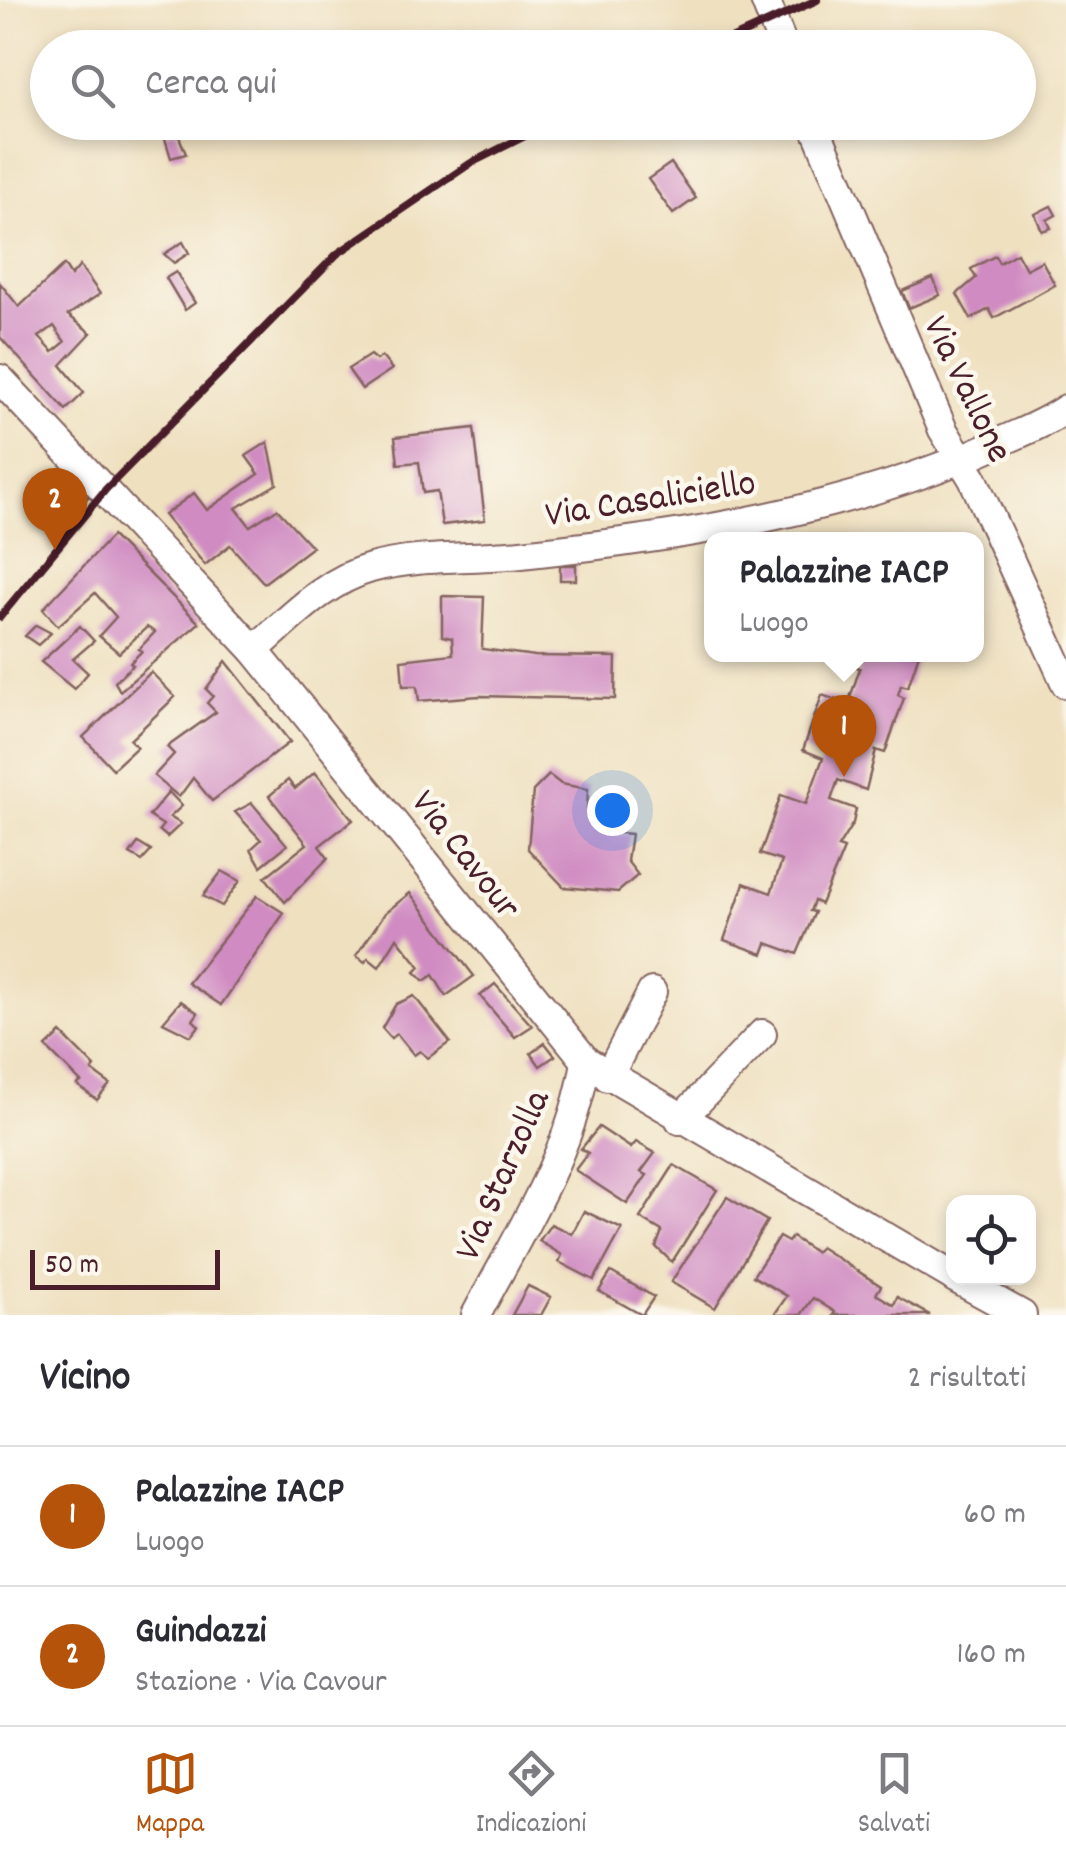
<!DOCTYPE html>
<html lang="it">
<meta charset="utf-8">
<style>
:root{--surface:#fff;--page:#f7f7f7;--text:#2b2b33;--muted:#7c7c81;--line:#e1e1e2;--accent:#b45309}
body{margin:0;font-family:Dekko,sans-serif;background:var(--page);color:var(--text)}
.controls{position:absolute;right:30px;bottom:30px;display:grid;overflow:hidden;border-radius:20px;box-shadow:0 5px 15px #0003}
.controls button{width:90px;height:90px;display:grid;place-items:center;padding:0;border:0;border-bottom:2px solid var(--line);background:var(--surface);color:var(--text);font:50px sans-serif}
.scale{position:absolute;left:30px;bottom:25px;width:190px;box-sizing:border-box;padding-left:10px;border:5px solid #4a1f2b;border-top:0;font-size:28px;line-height:35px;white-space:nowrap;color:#4a1f2b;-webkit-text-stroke:8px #fbf7ec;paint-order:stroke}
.you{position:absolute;left:612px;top:810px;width:35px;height:35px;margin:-25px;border:8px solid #fff;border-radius:50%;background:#1a73e8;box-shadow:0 0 0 15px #1a73e833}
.badge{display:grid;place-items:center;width:65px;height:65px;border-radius:50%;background:var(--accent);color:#fff;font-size:32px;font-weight:700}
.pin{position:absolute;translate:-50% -82px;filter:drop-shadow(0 2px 5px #0008)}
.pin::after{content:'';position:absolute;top:52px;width:35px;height:30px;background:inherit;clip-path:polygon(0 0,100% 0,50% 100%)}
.popup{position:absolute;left:704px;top:532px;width:280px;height:130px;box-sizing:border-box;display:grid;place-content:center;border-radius:20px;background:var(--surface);filter:drop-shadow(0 2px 8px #0005);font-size:32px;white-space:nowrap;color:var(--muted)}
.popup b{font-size:38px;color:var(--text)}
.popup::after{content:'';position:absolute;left:50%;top:100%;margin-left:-20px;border:20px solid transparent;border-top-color:var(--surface)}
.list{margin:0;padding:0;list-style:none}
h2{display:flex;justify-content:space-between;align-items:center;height:130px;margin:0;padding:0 40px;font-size:42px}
h2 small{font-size:32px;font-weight:400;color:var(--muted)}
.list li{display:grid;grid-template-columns:65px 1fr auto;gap:30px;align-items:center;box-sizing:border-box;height:140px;padding:0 40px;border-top:2px solid var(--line)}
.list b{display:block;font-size:38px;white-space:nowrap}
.list p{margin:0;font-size:32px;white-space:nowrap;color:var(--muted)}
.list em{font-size:32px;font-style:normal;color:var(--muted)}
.icon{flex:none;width:55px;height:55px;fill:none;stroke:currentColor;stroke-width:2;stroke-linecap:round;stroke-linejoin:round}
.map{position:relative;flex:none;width:1066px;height:1315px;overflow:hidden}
.search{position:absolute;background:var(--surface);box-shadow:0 5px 15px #0003;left:30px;right:30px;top:30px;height:110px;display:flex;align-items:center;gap:25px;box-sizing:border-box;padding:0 35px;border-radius:55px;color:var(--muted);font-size:38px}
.sheet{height:410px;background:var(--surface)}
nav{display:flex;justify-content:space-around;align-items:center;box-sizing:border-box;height:140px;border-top:2px solid var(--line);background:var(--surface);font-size:28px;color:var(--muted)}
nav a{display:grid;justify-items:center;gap:5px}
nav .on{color:var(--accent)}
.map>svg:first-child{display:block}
.building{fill:#d08cc2;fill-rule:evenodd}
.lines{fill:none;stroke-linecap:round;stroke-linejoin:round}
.minor-casing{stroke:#84635f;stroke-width:32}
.minor{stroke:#fff;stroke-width:28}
.rail{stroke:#4a1f2b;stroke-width:8}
.labels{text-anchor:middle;stroke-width:9;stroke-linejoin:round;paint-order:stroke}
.street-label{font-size:38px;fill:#4a1f2b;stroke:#fbf7ec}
</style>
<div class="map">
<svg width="1066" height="1315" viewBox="0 0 1066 1315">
<rect width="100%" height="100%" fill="#fbf7ec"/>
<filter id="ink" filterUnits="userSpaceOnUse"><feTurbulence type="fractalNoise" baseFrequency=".01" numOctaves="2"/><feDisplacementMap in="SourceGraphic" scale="20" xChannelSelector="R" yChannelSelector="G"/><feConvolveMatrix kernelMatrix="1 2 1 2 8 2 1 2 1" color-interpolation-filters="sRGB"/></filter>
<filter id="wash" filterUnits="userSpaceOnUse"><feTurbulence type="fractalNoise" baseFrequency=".0048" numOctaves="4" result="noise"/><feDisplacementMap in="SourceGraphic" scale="40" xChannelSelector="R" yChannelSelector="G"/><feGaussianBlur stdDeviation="2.25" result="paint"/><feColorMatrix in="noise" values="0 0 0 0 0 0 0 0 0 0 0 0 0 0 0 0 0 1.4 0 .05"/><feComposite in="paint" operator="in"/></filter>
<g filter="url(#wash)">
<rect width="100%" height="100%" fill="#efe0c0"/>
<g id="blocks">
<!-- building -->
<g class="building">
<polygon points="176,129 186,154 171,158 164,135"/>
<polygon points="671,163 696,198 673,214 648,179"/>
<polygon points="1051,206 1056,215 1047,220 1051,228 1042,231 1035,214"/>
<polygon points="183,242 189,253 174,263 164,254"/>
<polygon points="1017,253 1026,269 1042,261 1055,285 994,318 989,309 971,319 957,294 976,278 971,269 995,256 999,263"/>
<path d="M 64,265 L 71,276 L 80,266 L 100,294 L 68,315 L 91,333 L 61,365 L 84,393 L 66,410 L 0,337 L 0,283 L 19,307 ZM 54,326 L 65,342 L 53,352 L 39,337 Z"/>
<polygon points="176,272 195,303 185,310 166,278"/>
<polygon points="933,278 940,295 909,308 902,291"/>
<polygon points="370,355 376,360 382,357 392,369 362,389 348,369"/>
<polygon points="474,428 485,520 442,525 437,491 423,493 419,462 398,464 395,437"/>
<polygon points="268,442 277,484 236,508 250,526 277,509 312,547 264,583 230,545 205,565 164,515 194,493 207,510 259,474 246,456"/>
<polygon points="71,469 94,491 61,524 46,510 40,515 33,509"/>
<polygon points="112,536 199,623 120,691 115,682 133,665 130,663 142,651 139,649 155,632 147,627 119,653 99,636 116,617 95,593 58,626 43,609"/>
<rect x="560" y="565" width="16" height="15"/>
<polygon points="442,596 484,597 482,649 535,656 616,657 615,699 479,696 419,701 417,686 403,686 401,660 453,654 452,638 442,636"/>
<polygon points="36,625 51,633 38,645 25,636"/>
<polygon points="80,626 94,641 73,659 88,673 74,689 41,662"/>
<polygon points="840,654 919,654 908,687 901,685 898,695 904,698 885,753 876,750 866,790 838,780 831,800 856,809 853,823 838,847 844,849 821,904 814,901 810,911 815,912 797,954 767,943 763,954 724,940 744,883 771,893 782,861 760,854 781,795 806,804 823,758 803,750 822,695 848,704 860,668 838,660"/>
<polygon points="226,661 290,742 212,801 193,778 179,797 154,776 174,754 167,747 216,712 207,703 213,696 206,689"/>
<polygon points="151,672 175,697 130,740 137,747 113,769 83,737"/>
<polygon points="315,772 353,820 319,846 328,858 285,902 265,877 307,844 269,796 288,780 295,789"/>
<polygon points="549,775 561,784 588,789 587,809 607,832 631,834 627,861 638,875 618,892 564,887 528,849 533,791"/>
<polygon points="169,792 182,806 170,817 181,824 167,837 159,830 163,825 149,816"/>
<polygon points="252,803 287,845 261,866 251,849 261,840 235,812"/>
<polygon points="138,843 151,851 142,861 130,854"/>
<polygon points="222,871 240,881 222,906 203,896"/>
<polygon points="410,893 474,976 446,996 433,975 424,981 415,972 420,967 397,938 379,967 368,958 365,962 356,956 385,913"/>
<polygon points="257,896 284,913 221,1005 188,983"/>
<polygon points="495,984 532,1026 515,1037 480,996"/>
<polygon points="414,996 450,1042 428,1058 420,1051 414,1055 397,1034 391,1038 382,1028 396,1004"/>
<polygon points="181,1001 198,1013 193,1020 199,1026 191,1036 163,1022"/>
<polygon points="61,1033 95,1067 92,1071 110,1084 97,1100 77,1085 81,1082 46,1047"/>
<polygon points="545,1043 555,1056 540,1066 531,1053"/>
<polygon points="599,1127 631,1148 636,1142 655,1153 641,1172 647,1175 627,1204 575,1170 588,1153 581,1149"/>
<polygon points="674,1165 717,1190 672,1262 656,1247 662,1231 640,1218"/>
<polygon points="727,1197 767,1221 715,1308 671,1282"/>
<polygon points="584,1211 622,1229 594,1280 559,1262 562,1255 539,1241 551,1224 572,1234"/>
<polygon points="779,1237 788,1242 792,1237 815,1252 820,1247 881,1286 876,1294 894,1305 897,1297 930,1315 833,1315 835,1312 813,1298 801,1315 774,1315 787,1296 753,1276"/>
<polygon points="611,1272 654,1297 642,1315 599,1291"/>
<polygon points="528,1286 551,1297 541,1315 512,1315"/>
</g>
</g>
</g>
<g filter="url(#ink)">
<use href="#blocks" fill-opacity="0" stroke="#84635f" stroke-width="2.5"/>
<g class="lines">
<!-- minor casing -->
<g class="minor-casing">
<g id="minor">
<polyline points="765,0 784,48"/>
<polyline points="813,122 943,430 973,479 1066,684"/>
<polyline points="0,379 254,650 586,1061 954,1277"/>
<path d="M 254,650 C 289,620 324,581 371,568 C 418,555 473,559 521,554 C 684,537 849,511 998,443 C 1022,432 1044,424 1066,409"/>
<polyline points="608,1077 652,992"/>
<polyline points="680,1120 762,1034"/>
<polyline points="955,1278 1022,1315"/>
<path d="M 476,1315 C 517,1237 573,1150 586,1061"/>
</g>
</g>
<!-- minor -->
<use href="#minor" class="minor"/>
<!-- rail -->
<g class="rail">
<polyline points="711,48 817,0"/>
<polyline points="0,617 106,489 337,254 471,163 553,122"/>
</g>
</g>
</g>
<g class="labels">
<!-- street labels -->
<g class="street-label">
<text transform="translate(970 388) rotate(64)" y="13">Via Vallone</text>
<text transform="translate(650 496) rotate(-9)" y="13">Via Casaliciello</text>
<text transform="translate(468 853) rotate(52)" y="13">Via Cavour</text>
<text transform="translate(500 1174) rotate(-66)" y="13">Via Starzolla</text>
</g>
</g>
</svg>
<div class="controls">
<button><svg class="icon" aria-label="locate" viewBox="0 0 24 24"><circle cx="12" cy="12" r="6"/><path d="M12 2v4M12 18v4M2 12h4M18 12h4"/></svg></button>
</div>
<div class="scale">50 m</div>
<div class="you"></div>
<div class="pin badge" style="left:844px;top:777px">1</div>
<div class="popup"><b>Palazzine IACP</b>Luogo</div>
<div class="pin badge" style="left:55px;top:550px">2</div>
<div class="search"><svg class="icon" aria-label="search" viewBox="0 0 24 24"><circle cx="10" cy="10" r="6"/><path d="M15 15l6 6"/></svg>Cerca qui</div>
</div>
<section class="sheet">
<h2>Vicino<small>2 risultati</small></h2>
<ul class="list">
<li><span class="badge">1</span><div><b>Palazzine IACP</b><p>Luogo</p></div><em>60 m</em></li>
<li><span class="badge">2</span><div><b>Guindazzi</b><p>Stazione · Via Cavour</p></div><em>160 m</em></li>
</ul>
</section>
<nav>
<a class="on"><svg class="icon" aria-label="map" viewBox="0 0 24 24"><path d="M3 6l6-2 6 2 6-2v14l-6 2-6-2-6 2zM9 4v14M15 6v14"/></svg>Mappa</a>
<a><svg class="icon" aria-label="directions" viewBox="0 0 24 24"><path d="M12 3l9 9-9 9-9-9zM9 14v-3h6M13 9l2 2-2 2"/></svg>Indicazioni</a>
<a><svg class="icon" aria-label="saved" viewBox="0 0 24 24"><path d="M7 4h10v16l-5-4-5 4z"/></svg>Salvati</a>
</nav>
